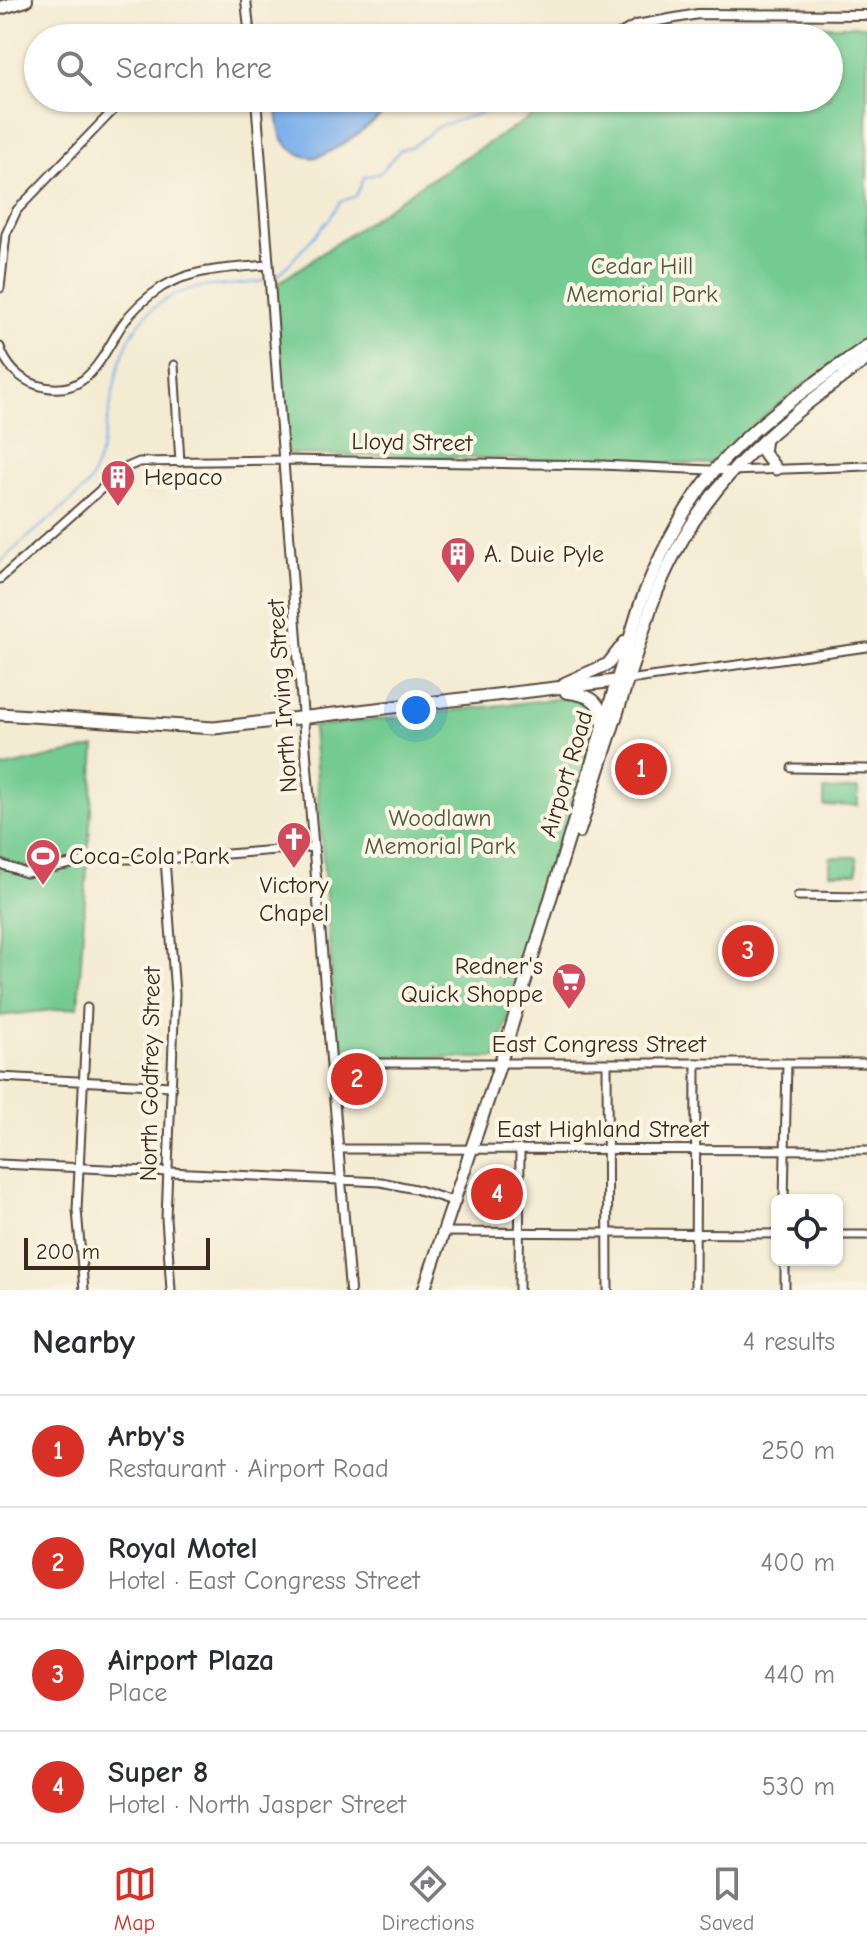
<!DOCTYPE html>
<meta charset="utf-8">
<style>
:root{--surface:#fff;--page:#f7f7f7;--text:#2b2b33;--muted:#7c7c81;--line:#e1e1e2;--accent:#d93025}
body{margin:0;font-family:"Comic Neue",sans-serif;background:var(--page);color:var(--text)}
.controls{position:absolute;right:24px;bottom:24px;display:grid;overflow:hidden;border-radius:12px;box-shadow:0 2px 6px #0004}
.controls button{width:72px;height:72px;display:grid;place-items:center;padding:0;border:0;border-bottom:2px solid var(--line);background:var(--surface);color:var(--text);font:40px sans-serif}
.scale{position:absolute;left:24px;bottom:20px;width:186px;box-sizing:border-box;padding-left:8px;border:4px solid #3b2a1e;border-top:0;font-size:22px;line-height:28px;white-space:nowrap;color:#3b2a1e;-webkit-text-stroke:6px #fcf5e5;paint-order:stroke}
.you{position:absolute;left:416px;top:710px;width:28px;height:28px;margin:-20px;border:6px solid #fff;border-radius:50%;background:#1a73e8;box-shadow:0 0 0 12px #1a73e833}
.badge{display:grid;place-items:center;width:52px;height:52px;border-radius:50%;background:var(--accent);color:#fff;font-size:26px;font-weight:700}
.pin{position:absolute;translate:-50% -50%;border:4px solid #fff;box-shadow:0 2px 8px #0006}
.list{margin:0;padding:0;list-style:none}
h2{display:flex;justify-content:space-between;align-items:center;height:104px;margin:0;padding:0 32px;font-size:34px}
h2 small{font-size:26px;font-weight:400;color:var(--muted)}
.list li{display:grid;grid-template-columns:52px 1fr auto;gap:24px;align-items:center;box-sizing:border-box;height:112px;padding:0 32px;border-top:2px solid var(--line)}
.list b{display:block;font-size:30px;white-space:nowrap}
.list p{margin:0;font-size:26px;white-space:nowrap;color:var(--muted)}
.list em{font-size:26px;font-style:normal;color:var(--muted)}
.icon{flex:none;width:44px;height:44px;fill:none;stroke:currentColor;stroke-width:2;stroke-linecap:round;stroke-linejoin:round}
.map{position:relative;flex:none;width:867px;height:1290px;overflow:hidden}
.search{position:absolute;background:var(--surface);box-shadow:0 2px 6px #0004;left:24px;right:24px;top:24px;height:88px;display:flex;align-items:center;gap:20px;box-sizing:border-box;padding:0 28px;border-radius:44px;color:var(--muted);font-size:30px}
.sheet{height:552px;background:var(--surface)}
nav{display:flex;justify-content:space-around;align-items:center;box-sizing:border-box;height:112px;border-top:2px solid var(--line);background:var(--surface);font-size:22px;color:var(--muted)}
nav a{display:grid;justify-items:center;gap:4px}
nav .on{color:var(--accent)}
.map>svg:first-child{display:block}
.green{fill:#73cb91;stroke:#577a58;stroke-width:2}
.water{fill:#7eb1eb;stroke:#5c6e84;stroke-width:2}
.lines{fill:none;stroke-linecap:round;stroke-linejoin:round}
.stream{stroke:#7eb1eb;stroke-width:2}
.minor-casing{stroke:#574739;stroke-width:11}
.tertiary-casing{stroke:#574739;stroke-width:12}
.primary-casing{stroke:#574739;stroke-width:15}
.motorway-casing{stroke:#574739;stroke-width:16}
.minor{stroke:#fff;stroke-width:7}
.tertiary{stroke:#fff;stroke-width:8}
.primary{stroke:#fff;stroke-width:11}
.motorway{stroke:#fff;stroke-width:12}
.labels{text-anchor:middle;stroke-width:8;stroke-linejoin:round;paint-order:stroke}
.park-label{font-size:24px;fill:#4c5a40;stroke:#fcf5e5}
.street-label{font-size:24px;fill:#3b2a1e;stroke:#fcf5e5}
.poi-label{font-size:24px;fill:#3b2a1e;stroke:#fcf5e5;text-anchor:start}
</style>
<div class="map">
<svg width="867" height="1290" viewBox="0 0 867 1290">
<rect width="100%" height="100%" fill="#fcf5e5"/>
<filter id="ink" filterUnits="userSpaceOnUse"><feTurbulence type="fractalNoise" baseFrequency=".0125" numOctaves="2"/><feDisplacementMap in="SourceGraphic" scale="16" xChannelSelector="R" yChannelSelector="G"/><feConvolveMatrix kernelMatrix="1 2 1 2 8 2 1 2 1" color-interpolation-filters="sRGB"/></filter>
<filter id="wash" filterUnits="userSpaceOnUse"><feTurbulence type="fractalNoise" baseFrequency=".006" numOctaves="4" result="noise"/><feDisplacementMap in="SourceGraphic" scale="32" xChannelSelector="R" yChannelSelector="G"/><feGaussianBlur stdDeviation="1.8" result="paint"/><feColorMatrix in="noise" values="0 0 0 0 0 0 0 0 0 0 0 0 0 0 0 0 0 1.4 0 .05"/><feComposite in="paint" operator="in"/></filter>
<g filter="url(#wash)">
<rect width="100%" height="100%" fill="#f4ebd3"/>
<!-- green -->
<g class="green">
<path d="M 770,26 L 867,26 L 867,338 C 814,376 762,414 716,461 L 709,464 L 289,454 L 286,450 L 274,286 L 424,183 L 561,98 L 829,98 L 829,38 L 670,38 L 688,30 Z"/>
<polygon points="563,698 582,698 597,707 598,719 496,1058 338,1057 313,727"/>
<polygon points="95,747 78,1007 0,1016 0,768"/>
<polygon points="858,789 858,805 824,806 824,790"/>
<rect x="830" y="857" width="27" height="16"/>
</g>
<!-- water -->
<path class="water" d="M 276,98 L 396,98 C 388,114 335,153 316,157 C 305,159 290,150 284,141 C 277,130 278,111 276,98 Z"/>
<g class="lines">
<!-- stream -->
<g class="stream">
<polyline points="271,278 278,276 328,221 340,202 356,196 364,177 380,173 400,150 413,146 439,126 526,99"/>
<path d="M 0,563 C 21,541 46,523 69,503 C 75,497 86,489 90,481 C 122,416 99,319 187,290 C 213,282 240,288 265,280"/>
</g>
</g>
</g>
<g filter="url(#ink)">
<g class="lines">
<!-- minor casing -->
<g class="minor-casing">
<g id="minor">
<polyline points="0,288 6,234 17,210 125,98"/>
<path d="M 0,347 C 6,365 19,379 37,385 C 87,401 101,357 122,325 C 132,310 147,297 162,287 C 194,268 232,268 268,265"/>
<polyline points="174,365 180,462"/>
<polyline points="0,579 125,468 139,462 283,460 602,465 731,471 867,466"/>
<polyline points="628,680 867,647"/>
<polyline points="792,768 867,769"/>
<polyline points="165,859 175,994 166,1218 171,1290"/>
<polyline points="0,864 26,873 96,859 165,859 314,847"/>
<polyline points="798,896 867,897"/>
<polyline points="332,1063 867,1063"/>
<polyline points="607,1064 608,1290"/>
<polyline points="0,1077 171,1086"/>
<polyline points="339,1149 867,1150"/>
<polyline points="0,1164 381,1182 415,1189 456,1202"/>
<polyline points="784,1200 787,1063"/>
<polyline points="445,1232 777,1234"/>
<polyline points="837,1235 867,1235"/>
<polyline points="785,1260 785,1290"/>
<polyline points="84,1290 77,1210 87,1008"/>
<polyline points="519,1290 520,1149"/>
<polyline points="695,1290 696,1063"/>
</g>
</g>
<!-- tertiary casing -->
<g class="tertiary-casing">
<g id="tertiary">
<polyline points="246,0 250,38"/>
<polyline points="613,38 636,25 698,14 867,15"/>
<polyline points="256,98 303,719 350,1290"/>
</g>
</g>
<!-- primary casing -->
<g class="primary-casing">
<g id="primary">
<polyline points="765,439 763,452 776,469"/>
<polyline points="565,683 608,664 625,642"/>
<path d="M 566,692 C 588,695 600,698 603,722"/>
<polyline points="0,714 214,728 624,680"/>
<path d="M 579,832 L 651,607 C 695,487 768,431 867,359"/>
<path d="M 424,1290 L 500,1064 L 640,605 C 658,557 681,511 714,471 C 756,421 815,383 867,346"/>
</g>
</g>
<!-- motorway casing -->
<g class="motorway-casing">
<polyline id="motorway" points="0,8 26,0"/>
</g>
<!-- minor -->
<use href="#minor" class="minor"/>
<!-- tertiary -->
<use href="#tertiary" class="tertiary"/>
<!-- primary -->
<use href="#primary" class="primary"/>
<!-- motorway -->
<use href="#motorway" class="motorway"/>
</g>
</g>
<!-- icons -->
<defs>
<g id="building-pin" transform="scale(1.8)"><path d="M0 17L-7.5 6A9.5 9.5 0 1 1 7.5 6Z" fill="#d1495b" stroke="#fcf5e5"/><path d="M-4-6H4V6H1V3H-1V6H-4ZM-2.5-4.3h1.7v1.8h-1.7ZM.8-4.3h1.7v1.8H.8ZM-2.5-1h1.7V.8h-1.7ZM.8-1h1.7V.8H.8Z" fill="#fff"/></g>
<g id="church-pin" transform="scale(1.8)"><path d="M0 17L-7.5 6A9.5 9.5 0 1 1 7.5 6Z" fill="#d1495b" stroke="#fcf5e5"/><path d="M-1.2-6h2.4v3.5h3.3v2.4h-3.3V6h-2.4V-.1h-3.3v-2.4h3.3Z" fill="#fff"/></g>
<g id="stadium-pin" transform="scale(1.8)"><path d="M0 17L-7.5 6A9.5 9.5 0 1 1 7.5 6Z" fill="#d1495b" stroke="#fcf5e5"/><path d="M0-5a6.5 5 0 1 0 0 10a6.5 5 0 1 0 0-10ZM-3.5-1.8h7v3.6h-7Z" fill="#fff"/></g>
<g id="supermarket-pin" transform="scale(1.8)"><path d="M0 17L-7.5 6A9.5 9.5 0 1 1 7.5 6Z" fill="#d1495b" stroke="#fcf5e5"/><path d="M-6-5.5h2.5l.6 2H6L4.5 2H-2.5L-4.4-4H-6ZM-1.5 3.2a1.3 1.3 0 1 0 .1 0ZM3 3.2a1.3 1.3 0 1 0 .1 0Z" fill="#fff"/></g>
</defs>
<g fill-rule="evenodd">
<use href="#building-pin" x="118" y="477"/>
<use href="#building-pin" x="458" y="554"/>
<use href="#church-pin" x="294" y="839"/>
<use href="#stadium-pin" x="43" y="856"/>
<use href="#supermarket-pin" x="569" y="980"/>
</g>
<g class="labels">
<!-- park labels -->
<g class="park-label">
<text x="642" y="274">Cedar Hill<tspan x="642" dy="28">Memorial Park</tspan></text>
<text x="440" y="826">Woodlawn<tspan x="440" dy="28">Memorial Park</tspan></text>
</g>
<!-- street labels -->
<g class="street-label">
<text transform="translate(412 442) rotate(1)" y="8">Lloyd Street</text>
<text transform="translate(282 696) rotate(-94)" y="8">North Irving Street</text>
<text transform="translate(566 774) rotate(-73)" y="8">Airport Road</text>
<text x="599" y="1052">East Congress Street</text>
<text transform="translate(150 1074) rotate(-89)" y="8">North Godfrey Street</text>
<text x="603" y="1137">East Highland Street</text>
</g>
<!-- poi labels -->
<g class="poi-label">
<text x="144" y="485">Hepaco</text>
<text x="484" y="562">A. Duie Pyle</text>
<text x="69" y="864">Coca-Cola Park</text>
<text x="294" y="893" text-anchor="middle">Victory<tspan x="294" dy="28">Chapel</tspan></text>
<text x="543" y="974" text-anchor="end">Redner's<tspan x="543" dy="28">Quick Shoppe</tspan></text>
</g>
</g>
</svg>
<div class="controls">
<button><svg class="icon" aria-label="locate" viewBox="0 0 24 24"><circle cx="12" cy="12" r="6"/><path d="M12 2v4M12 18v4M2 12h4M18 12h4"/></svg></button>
</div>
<div class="scale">200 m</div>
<div class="you"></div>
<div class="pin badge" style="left:641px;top:769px">1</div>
<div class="pin badge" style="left:357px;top:1079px">2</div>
<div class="pin badge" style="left:748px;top:951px">3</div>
<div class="pin badge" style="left:497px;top:1194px">4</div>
<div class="search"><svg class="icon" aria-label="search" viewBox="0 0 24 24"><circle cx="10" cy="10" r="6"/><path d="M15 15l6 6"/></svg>Search here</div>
</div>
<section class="sheet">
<h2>Nearby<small>4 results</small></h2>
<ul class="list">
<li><span class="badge">1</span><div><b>Arby's</b><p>Restaurant · Airport Road</p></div><em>250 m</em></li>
<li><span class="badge">2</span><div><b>Royal Motel</b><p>Hotel · East Congress Street</p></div><em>400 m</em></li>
<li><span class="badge">3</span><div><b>Airport Plaza</b><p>Place</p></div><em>440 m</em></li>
<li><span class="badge">4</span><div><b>Super 8</b><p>Hotel · North Jasper Street</p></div><em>530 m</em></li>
</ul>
</section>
<nav>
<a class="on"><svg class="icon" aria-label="map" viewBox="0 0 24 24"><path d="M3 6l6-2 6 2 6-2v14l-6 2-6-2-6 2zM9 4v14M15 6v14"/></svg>Map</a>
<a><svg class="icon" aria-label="directions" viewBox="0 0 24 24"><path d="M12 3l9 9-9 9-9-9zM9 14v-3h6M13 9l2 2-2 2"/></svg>Directions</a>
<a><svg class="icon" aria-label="saved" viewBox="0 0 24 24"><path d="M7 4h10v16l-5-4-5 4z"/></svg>Saved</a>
</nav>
